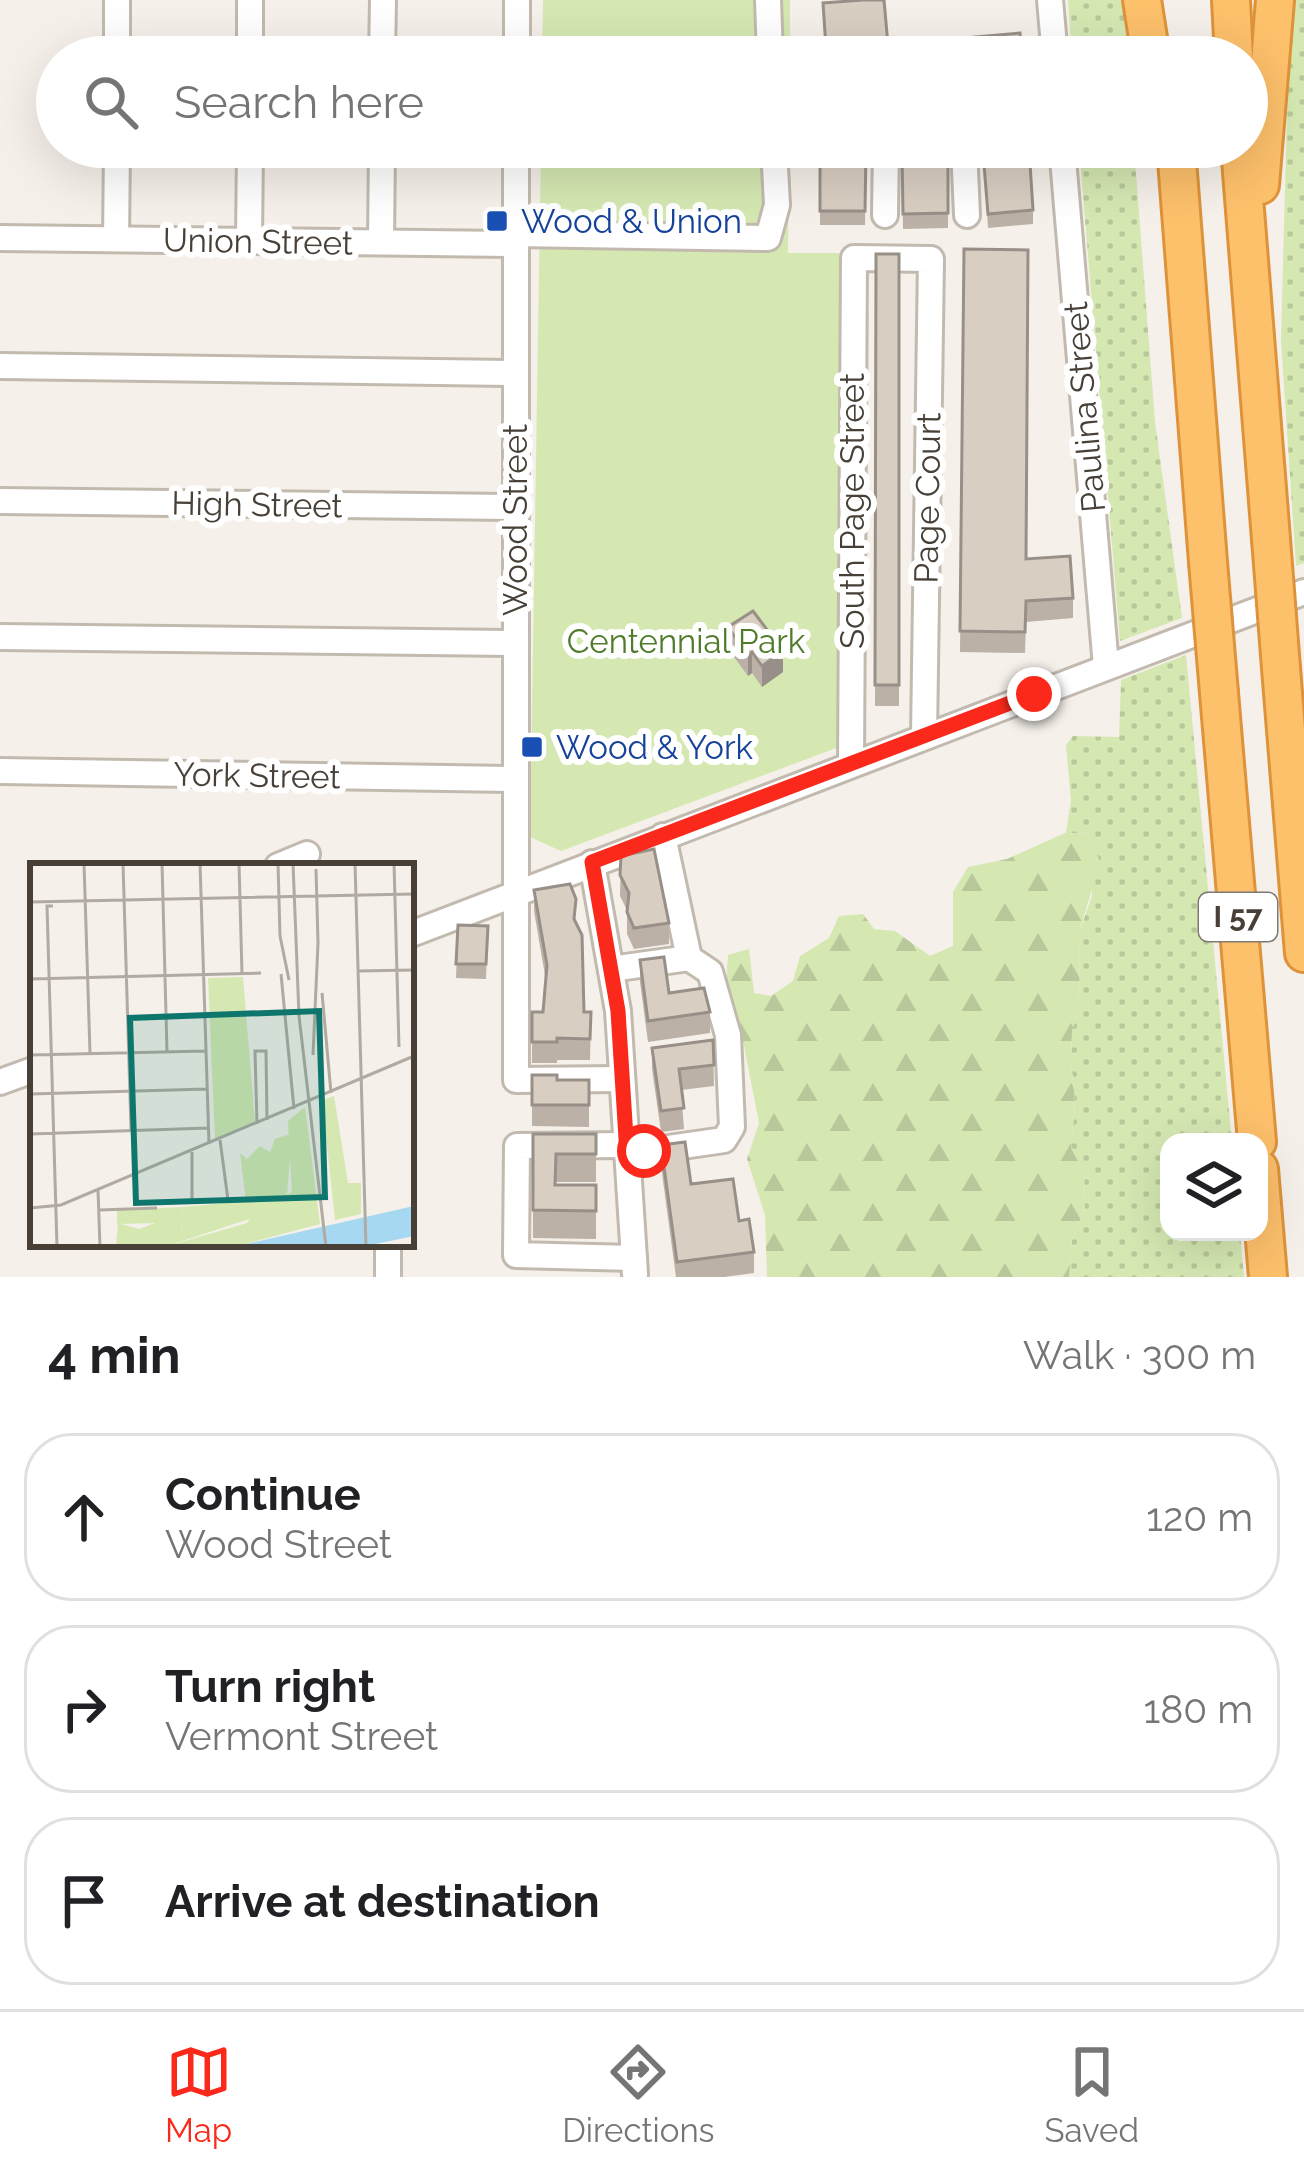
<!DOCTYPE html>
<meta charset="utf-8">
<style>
:root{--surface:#fff;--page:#f6f6f6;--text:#202124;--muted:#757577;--line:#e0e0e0;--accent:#fa291b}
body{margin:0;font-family:Raleway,sans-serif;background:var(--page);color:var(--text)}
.controls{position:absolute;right:36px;bottom:36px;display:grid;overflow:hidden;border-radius:24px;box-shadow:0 12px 48px #0002}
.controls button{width:108px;height:108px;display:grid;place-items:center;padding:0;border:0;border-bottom:3px solid var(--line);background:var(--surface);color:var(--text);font:60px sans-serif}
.stop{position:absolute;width:36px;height:36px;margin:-27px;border:9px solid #fa291b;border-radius:50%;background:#fff}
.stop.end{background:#fa291b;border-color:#fff;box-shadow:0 3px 12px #0008}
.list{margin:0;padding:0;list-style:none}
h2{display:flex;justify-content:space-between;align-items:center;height:156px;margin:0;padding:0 48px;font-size:51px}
h2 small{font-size:39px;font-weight:400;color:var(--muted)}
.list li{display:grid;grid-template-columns:78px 1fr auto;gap:36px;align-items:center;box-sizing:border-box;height:168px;margin:0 24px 24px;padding:0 24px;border:3px solid var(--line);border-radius:48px}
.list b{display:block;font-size:45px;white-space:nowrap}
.list p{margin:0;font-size:39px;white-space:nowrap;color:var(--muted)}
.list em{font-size:39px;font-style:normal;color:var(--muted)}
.icon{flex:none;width:66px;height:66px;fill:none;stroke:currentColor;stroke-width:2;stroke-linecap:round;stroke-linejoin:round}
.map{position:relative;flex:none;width:1304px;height:1277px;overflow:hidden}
.search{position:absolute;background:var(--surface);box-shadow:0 12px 48px #0002;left:36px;right:36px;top:36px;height:132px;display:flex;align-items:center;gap:30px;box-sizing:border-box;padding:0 42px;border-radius:66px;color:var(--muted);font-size:45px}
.sheet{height:732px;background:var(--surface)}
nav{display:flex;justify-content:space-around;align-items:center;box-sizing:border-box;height:168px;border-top:3px solid var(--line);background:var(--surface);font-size:33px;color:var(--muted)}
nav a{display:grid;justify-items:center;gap:6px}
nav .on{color:var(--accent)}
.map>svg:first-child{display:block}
.grass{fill:url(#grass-dots)}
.forest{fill:url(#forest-firs)}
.green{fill:#d5e8b2}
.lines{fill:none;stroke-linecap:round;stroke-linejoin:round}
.minor-casing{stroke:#c3baaf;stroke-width:30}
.highway-casing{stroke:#de933a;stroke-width:42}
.minor{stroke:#fff;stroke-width:24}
.highway{stroke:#fdc06b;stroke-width:36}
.highway-bridge-casing{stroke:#de933a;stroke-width:42;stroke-linecap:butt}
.highway-bridge{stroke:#fdc06b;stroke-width:36}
.wall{fill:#bbb1a7}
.shaded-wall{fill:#989088}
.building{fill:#d9cec2;stroke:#989088;stroke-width:3}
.route{stroke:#fa291b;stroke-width:15}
.transit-dot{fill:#1a4fb4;stroke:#fff;stroke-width:4.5}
.labels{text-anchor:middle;stroke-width:12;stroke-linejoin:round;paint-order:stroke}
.shield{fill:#fff;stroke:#7f7973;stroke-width:3}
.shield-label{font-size:30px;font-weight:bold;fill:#484037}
.transit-label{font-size:33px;fill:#164399;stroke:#fff;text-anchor:start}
.street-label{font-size:33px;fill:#484037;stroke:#fff}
.park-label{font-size:33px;fill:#507b2a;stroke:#fff}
.inset-road{fill:none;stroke:#b0aaa2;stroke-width:3}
.view{fill:#0f766e;fill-opacity:0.15;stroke:#0f766e;stroke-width:6}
.inset-edge{fill:none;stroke:#484037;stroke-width:6}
</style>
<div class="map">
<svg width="1304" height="1277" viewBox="0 0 1304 1277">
<defs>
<pattern id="grass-dots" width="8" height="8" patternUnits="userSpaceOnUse" patternTransform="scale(3)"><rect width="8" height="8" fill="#d5e8b2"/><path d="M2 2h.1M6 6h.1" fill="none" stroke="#b8c89a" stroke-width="1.8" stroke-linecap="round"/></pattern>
<pattern id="forest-firs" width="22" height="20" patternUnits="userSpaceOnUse" patternTransform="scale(3)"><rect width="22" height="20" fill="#d5e8b2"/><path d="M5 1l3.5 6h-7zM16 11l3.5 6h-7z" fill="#b8c89a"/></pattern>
</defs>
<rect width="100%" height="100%" fill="#f5f0e9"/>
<!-- grass -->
<g class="grass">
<polygon points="1068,0 1125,0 1128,57 1072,57"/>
<polygon points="1290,0 1304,0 1304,563 1296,566 1281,341"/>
<polygon points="1079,147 1134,147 1155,422 1182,618 1120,641"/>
<polygon points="1186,655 1232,1142 1169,1142 1169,1232 1240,1232 1244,1277 1069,1277 1072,1240 1085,1208 1084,1172 1071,1148 1075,1103 1071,1060 1072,1031 1080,1005 1079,933 1092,896 1089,834 1066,833 1071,800 1066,745 1073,736 1119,737 1121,680"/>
</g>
<!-- forest -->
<polygon class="forest" points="1065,833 1089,834 1100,862 1079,933 1080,1005 1072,1031 1071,1060 1075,1103 1071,1148 1084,1172 1085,1208 1072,1240 1069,1277 767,1277 765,1215 747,1159 759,1123 743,1041 726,987 728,955 749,949 754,993 771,996 793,981 800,956 829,938 839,916 863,914 874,929 895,931 930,956 953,946 953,892 968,867 1007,859"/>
<!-- green -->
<g class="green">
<polygon points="543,0 790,0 790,57 542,57"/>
<polygon points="541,147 789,147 788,253 839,253 839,747 561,851 530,837"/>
</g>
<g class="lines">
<!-- minor casing -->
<g class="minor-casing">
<g id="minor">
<polyline points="768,0 770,57"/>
<polyline points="1050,0 1055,57"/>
<polyline points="117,57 117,0"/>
<polyline points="250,57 250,0"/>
<polyline points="382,57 383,0"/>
<polyline points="517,57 517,0"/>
<polyline points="516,147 516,1080 622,1079"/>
<polyline points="964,147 967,215"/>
<polyline points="1062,147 1106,667"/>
<polyline points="885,215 886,147"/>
<polyline points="516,234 768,238 777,205 774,147"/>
<polyline points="0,238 516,244"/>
<polyline points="116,239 117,147"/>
<polyline points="249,241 250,147"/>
<polyline points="381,242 382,147"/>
<polyline points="0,366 516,373"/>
<polyline points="0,501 515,507"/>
<polyline points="0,637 515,643"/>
<polyline points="851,763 854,258 931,259 924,736"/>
<polyline points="0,771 515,779"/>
<polyline points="592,863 618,1011 635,1274"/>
<polyline points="278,866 307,854"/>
<polyline points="411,934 1304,592"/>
<polyline points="611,969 689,958 663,836"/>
<polyline points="0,1082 33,1070"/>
<polyline points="626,1145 517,1146 516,1255 634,1258"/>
<polyline points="627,1154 724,1140 732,1127 728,1035 710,972 689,958"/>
<polyline points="388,1275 388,1244"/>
</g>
</g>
<!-- highway casing -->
<g class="highway-casing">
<g id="highway">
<polyline points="1142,0 1151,57"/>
<polyline points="1231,0 1234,57"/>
<polyline points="1176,147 1208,562"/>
<polyline points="1240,147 1271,539"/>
<polyline points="1260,185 1275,0"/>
<polyline points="1281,668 1304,953"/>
<polyline points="1219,693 1257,1142"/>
<polyline points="1259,1169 1268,1277"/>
</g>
</g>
<!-- minor -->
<use href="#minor" class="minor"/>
<!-- highway -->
<use href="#highway" class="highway"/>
<!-- highway-bridge casing -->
<g class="highway-bridge-casing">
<g id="highway-bridge">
<polyline points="1271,539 1281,668"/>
<polyline points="1208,562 1219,693"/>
</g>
</g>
<!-- highway-bridge -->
<use href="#highway-bridge" class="highway-bridge"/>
</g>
<!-- wall -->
<g class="wall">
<polygon points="823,3 888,45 888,57 825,57"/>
<polygon points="820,149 866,150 865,225 820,225"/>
<polygon points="948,152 948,228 903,229 902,153"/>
<polygon points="983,152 1033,210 1033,224 988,228"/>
<polygon points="964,249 1026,559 1073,598 1073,618 1026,622 1025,653 960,652"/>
<polygon points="876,254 899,254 899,706 875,706"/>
<polygon points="728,627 783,672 762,687 752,673 748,676 728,649"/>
<polygon points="621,856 669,923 669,944 634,949 627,934 627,910 620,896"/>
<polygon points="534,890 576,922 584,1012 591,1012 590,1060 557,1060 557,1063 532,1063 532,1012 543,1012 546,981 534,911"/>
<polygon points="458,925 488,926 486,979 456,978"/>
<polygon points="640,960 669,993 710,1012 710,1033 648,1042 640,982"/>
<polygon points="713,1040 714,1086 681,1090 684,1129 661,1132 652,1069 652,1048"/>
<polygon points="532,1075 557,1080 589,1080 589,1127 532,1126"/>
<polygon points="533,1134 596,1134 596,1182 556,1182 556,1185 596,1185 596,1239 533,1238"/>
<polygon points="661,1145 691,1184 739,1221 754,1252 754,1273 724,1277 676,1277 661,1166"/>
</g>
<!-- shaded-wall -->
<g class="shaded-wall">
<polygon points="783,651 783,672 762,687 762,666"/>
<polygon points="752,652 752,673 748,676 748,655"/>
</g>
<!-- building -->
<g class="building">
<polygon points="863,0 884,0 888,45 826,48 823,3"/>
<polygon points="1020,33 1022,57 976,57 974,37"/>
<polygon points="937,51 937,57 891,57 890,52"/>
<polygon points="1029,148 1033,210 988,214 983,152"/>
<polygon points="820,149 866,150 865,211 820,211"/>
<polygon points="948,152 948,213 903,214 902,153"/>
<polygon points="964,249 1028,250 1026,559 1070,556 1073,598 1026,601 1025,632 960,631"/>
<polygon points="876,254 899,254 899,685 875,685"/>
<polygon points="753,611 783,651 762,666 752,652 748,655 728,627"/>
<polygon points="654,849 669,923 634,928 627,912 629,893 620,875 621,856"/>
<polygon points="570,884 576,899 574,919 582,935 584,1012 591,1012 590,1039 557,1038 557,1042 532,1042 532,1012 543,1012 547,965 534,890"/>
<polygon points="458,925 488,926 486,964 456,964"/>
<polygon points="664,957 669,993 704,988 710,1012 648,1021 640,960"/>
<polygon points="713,1040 714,1065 679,1069 684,1108 661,1111 652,1048"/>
<polygon points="532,1075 557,1075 557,1080 589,1080 589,1105 532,1105"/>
<polygon points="533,1134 596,1134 596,1154 556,1154 555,1185 596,1185 596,1211 533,1210"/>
<polygon points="685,1142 691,1184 733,1179 739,1221 749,1219 754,1252 677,1262 661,1145"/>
</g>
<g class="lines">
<!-- route -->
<polyline class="route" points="644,1151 627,1154 618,1011 592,862 1034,694"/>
</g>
<!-- markers -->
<g class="transit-dot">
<rect x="485" y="209" width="24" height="24" rx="6"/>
<rect x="520" y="735" width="24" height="24" rx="6"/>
</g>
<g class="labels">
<!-- shield labels -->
<rect class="shield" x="1199" y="893" width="78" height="48" rx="9"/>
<g class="shield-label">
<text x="1238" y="927">I 57</text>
</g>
<!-- transit labels -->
<g class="transit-label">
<text x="521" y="233">Wood &amp; Union</text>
<text x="556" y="759">Wood &amp; York</text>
</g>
<!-- street labels -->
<g class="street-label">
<text transform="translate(258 241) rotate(1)" y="12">Union Street</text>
<text transform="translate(1084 407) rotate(-95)" y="12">Paulina Street</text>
<text transform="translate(927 498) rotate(-89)" y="12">Page Court</text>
<text transform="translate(257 504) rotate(1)" y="12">High Street</text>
<text transform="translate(852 511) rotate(-90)" y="12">South Page Street</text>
<text transform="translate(515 520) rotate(-90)" y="12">Wood Street</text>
<text transform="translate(257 775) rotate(1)" y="12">York Street</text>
</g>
<!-- park labels -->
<g class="park-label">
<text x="686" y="653">Centennial Park</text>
</g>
</g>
<!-- overview -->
<g transform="translate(30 863)">
<rect width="384" height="384" fill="#f5f0e9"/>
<path d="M 304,233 L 318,320 L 331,320 L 331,351 L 305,357 L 292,237 ZM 275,244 L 290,361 L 203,384 L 134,384 L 217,360 L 225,348 L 262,329 L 258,258 ZM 153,344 L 151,371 L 125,360 L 87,361 L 87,347 Z" fill="#d5e8b2"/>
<path d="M 262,270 L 256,344 L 134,384 L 86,384 L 88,360 L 109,366 L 128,359 L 151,371 L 153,344 L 216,338 L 210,290 L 217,296 L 230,283 L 240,289 L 245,276 Z" fill="#d5e8b2"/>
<path d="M 213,114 L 225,259 L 185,276 L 178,115 Z" fill="#d5e8b2"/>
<path d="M 384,343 L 384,373 L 331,384 L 203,384 Z" fill="#a6d9f1"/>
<path class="inset-road" d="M 54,0 L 60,190M 93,0 L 101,267M 132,0 L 137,189M 170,0 L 179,281M 209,0 L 212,111M 248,0 L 250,73M 263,0 L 269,153 L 296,384M 325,0 L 336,384M 364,0 L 369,184M 286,6 L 288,80M 0,39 L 384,31M 23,43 L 17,43 L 27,384M 250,73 L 259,117M 328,108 L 384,107M 251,111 L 264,246M 0,116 L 231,110M 292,130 L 301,230M 0,192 L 176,188M 283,192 L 288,80M 0,231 L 177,226M 227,261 L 225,188 L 236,188 L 237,257M 0,271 L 178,265M 190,277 L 198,337M 162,289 L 162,338M 68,327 L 70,384M 0,345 L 31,342 L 384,193M 69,347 L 127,345"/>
<path class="view" d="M 289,148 L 295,334 L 106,340 L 100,155 Z"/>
<rect width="384" height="384" class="inset-edge"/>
</g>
</svg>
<div class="controls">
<button><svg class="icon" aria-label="layers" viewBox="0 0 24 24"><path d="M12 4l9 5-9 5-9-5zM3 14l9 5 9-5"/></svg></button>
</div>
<div class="stop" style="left:644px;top:1151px"></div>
<div class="stop end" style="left:1034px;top:694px"></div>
<div class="search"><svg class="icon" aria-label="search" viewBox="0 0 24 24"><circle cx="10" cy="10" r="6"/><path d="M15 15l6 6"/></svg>Search here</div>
</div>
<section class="sheet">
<h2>4 min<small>Walk · 300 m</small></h2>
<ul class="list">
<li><svg class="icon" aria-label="ahead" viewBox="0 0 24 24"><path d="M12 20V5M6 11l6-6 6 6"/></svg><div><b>Continue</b><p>Wood Street</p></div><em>120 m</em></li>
<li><svg class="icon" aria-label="right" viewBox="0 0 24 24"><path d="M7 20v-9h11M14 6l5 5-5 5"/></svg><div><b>Turn right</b><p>Vermont Street</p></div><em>180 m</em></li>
<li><svg class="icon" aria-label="arrive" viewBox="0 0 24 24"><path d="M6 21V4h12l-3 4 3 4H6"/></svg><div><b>Arrive at destination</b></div></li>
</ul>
</section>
<nav>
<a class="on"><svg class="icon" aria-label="map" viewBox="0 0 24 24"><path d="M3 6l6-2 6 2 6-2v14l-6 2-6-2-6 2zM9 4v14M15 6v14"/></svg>Map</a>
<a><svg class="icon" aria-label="directions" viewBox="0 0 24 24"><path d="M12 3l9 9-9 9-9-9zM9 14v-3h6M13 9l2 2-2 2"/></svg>Directions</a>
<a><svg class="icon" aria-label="saved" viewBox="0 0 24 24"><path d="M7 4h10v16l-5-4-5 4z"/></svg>Saved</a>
</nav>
